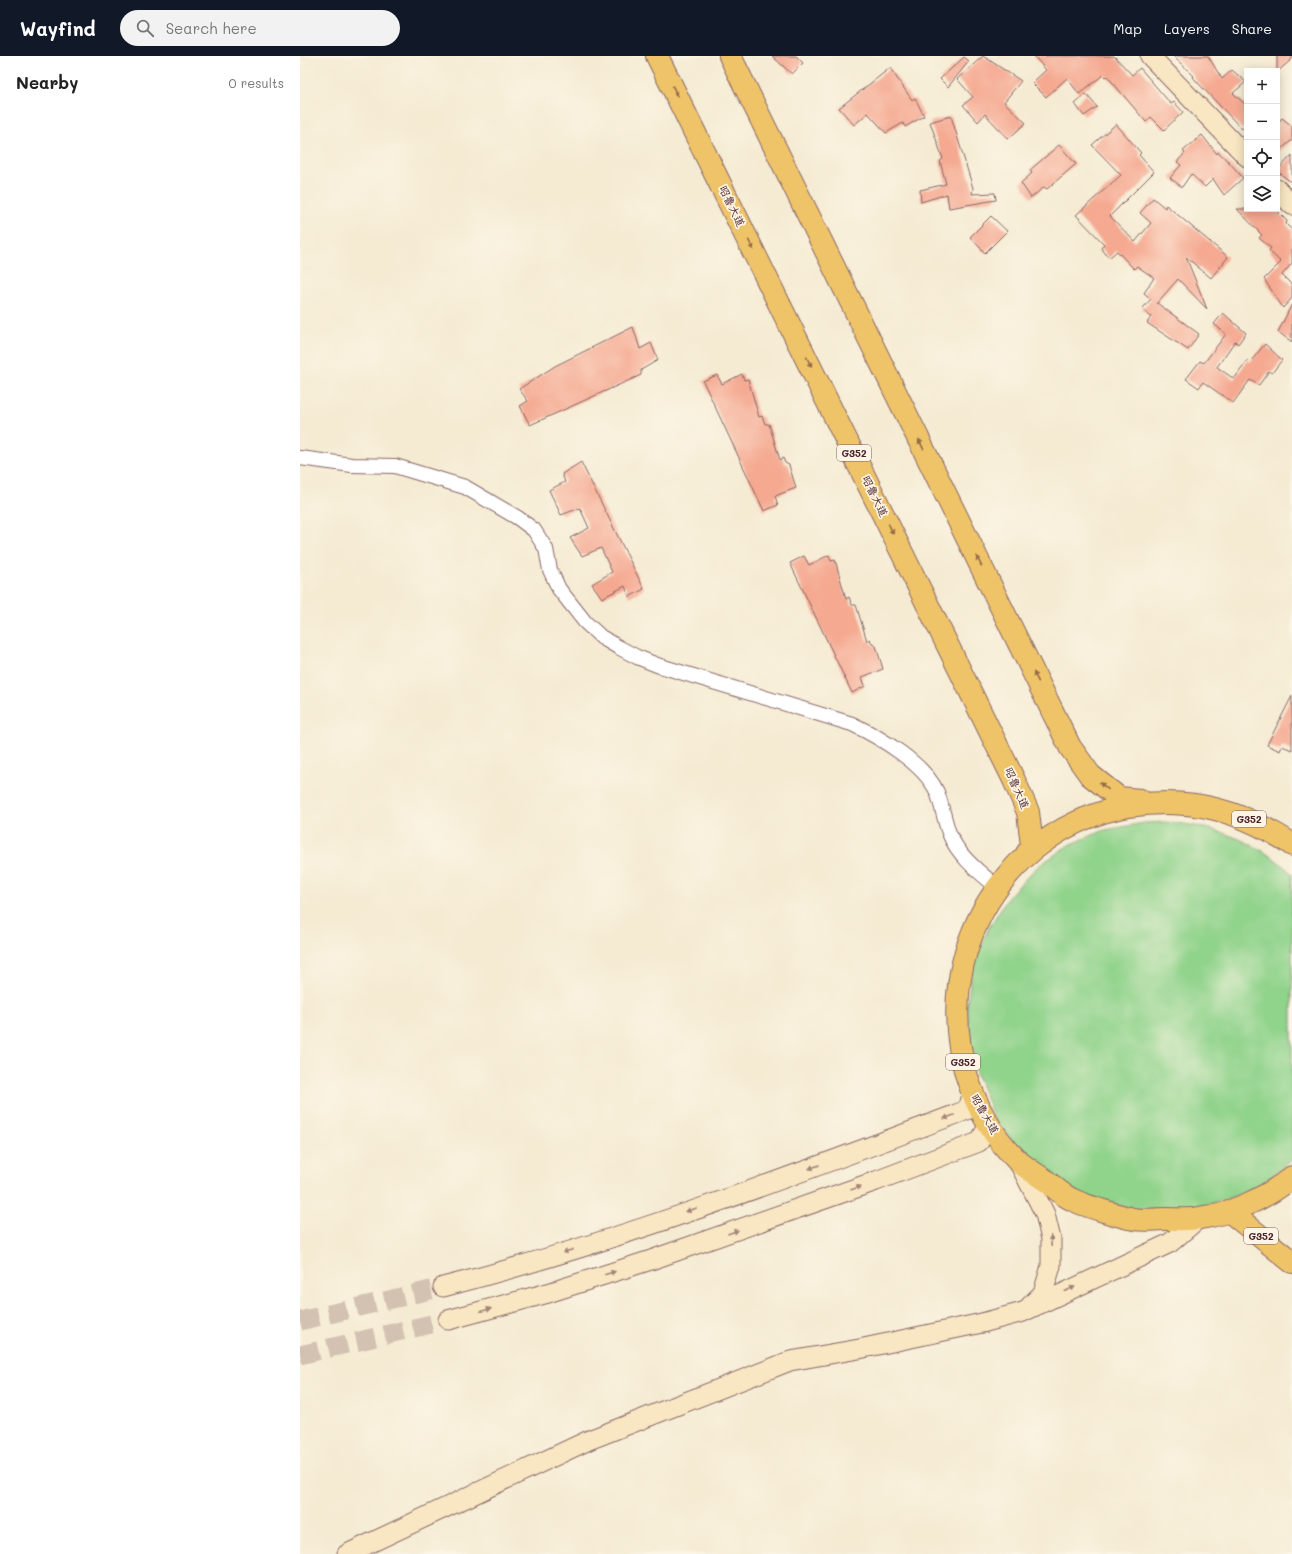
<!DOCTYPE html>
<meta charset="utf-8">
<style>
:root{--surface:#fff;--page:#f2f2f2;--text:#222;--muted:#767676;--line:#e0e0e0;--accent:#111827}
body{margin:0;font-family:Mali,"LXGW WenKai TC",sans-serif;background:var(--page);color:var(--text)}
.controls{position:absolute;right:12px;top:12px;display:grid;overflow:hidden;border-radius:0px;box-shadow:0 2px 10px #0003}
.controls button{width:36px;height:36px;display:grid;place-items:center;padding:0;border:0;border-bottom:1px solid var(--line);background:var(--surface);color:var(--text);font:20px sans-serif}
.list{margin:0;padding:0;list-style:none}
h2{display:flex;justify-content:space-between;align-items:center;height:52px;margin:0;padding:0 16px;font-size:17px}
h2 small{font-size:13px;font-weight:400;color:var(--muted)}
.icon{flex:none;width:22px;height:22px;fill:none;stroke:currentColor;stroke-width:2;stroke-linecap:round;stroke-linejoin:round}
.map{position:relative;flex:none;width:992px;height:1498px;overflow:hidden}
header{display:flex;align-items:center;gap:24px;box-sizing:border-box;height:56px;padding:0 20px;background:var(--accent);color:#fff}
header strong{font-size:19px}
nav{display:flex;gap:22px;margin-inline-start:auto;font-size:14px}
.search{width:280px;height:36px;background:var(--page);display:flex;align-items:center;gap:10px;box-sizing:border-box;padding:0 14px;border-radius:22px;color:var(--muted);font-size:15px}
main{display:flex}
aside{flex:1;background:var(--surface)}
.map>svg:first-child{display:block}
.green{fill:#90d38b;stroke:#6d795b}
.building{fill:#f5a991}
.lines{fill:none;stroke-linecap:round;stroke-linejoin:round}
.secondary-tunnel{stroke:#d3c2b1;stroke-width:19;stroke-dasharray:19 10;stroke-linecap:butt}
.street-casing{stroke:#866666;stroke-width:16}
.secondary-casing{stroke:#866666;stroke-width:21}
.highway-casing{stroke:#866666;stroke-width:24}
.street{stroke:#fff;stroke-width:14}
.secondary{stroke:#f9e7c3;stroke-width:19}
.highway{stroke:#efc469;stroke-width:22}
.oneway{fill:#946947}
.oneway2{fill:#a28377}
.labels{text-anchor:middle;stroke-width:3.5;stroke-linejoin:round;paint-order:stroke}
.shield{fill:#fcf5e5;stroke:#7f5f63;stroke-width:1}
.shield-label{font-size:10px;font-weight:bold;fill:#4a1f2b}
.street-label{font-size:11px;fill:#4a1f2b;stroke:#fcf5e5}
</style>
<header>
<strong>Wayfind</strong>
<div class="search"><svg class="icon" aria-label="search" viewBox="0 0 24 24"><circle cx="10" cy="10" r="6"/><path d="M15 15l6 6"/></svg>Search here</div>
<nav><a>Map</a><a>Layers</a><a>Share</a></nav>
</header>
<main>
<aside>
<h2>Nearby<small>0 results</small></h2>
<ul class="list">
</ul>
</aside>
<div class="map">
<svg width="992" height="1498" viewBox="0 0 992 1498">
<rect width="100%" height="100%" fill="#fcf5e5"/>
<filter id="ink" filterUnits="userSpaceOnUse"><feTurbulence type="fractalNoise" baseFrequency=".025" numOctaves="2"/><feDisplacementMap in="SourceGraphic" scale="8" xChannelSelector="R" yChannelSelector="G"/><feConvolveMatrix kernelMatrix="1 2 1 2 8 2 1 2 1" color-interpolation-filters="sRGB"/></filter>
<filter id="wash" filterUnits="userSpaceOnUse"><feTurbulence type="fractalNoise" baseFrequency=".012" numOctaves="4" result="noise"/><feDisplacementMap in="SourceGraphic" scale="16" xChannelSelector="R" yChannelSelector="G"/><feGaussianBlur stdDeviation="0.9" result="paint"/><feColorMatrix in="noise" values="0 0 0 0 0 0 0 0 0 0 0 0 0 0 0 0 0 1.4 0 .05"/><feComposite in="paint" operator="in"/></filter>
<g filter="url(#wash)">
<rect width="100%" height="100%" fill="#f5ebd3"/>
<!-- green -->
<path class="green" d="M 864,766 C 910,769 958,784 992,818 L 992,1103 L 968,1123 L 951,1133 L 933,1141 L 896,1152 L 837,1155 L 781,1139 L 731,1107 L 694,1062 L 672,1007 L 667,948 L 673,910 L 688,873 L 709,840 L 737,811 L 769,789 L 805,774 L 844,767 Z"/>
<g id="blocks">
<!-- building -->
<g class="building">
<polygon points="472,0 496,0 503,7 492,18"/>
<polygon points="683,0 721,25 704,46 726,67 708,83 685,58 678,66 663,49 673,41 657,23"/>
<polygon points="734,0 814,0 832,19 840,12 871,48 874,46 883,56 864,74 851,61 846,66 807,20 805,21 803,19 779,38 767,22 746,41 732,27 746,14"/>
<polygon points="873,0 908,0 922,23 932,14 946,26 933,37 947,50 947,69 942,73 898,27 893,21 894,20"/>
<polygon points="977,0 992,0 992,3 977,16"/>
<polygon points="664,1 669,5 648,31 640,23"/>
<polygon points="590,12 612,44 615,42 624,60 605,71 603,67 586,77 568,57 554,69 539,52"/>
<polygon points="786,38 797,51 784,60 775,48"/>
<polygon points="651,60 673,132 672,138 695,137 696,144 649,152 647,138 621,146 620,134 646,128 640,105 643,103 630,66"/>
<polygon points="982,62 992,70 992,84 977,97 977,68"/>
<polygon points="816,68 841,97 839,99 854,116 810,160 835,186 851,167 840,157 853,142 865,152 866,149 928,201 911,222 886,201 907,253 878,223 857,247 899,278 888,294 847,267 851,261 842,253 851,243 844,237 854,222 837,210 834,213 817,195 809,202 801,192 804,188 776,159 821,119 792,89"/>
<polygon points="902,79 917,98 918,96 928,105 943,122 924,139 913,123 905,131 891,118 882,131 870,122 881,109 877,106 885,97 883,95"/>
<polygon points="759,89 776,108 747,133 744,131 731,142 721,127 732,117 730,114"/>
<polygon points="992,99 992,127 977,115"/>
<polygon points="937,153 975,153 987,165 986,168 992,174 992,207 982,219 992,229 992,242 983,252 964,223 981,206 969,195 971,192 959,182 962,179"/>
<polygon points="691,160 707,175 685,197 670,181"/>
<polygon points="992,248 992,286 978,276"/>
<polygon points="923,257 946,277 938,288 935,285 917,311 934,323 948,304 950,306 965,288 982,304 972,317 969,315 959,329 950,324 933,347 903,326 899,332 886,323 900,305 904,307 926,278 914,268"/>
<polygon points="333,271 340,293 351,287 358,304 341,314 341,319 230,369 220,350 228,345 219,333 255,310"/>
<polygon points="442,318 444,324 448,323 459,361 462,360 465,368 469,368 480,404 483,402 485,407 489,409 496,432 475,440 478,449 464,455 403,325 417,319 422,328"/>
<polygon points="281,406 344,533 329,541 325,530 302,542 292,528 312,516 301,492 282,500 270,482 289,472 280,452 261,459 249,434 265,426 262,418"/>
<polygon points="529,499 531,505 535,504 546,543 549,541 552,549 556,549 567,585 570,583 572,588 576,590 583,613 562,621 565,630 552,637 490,507 504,500 509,509"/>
<polygon points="992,640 992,694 982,690 980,695 967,689"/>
</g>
</g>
</g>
<g filter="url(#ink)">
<use href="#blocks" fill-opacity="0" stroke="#866666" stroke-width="1"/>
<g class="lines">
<!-- secondary-tunnel -->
<g class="secondary-tunnel">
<polyline points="0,1265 143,1231"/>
<polyline points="0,1299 148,1264"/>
</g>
<!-- street casing -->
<g class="street-casing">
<path id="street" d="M 0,402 L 52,409 L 95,410 L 165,431 L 218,462 L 234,474 L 246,493 L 250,514 L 259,533 L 285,566 L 301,581 L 318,591 L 337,601 L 357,609 L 552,668 C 579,681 624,707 637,736 C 642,749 644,763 649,777 C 658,800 679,816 697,831"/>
</g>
<!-- secondary casing -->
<g class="secondary-casing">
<g id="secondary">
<polyline points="850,0 947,101"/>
<polyline points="977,133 992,149"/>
<polyline points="718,1105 745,1158 751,1183 751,1210 743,1237 730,1250"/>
<path d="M 143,1231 C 322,1185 495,1119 667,1054 L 672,1035"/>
<polyline points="148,1264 248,1237 351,1204 576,1125 679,1086 689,1069"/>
<polyline points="47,1498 289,1384 490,1305 559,1293 682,1267 723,1256 870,1187 899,1162"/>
</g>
</g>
<!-- highway casing -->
<g class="highway-casing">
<g id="highway">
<polyline points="357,0 714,724 728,756 732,790 726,799"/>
<polyline points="430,0 770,691 790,719 819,742 840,744"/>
<path d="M 992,789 C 985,783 977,779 968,774 C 925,750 878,742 829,750 C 704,772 631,897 666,1018 C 676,1050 693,1081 718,1105 C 726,1112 736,1118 745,1124 C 753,1130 762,1139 771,1143 C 782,1149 822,1161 834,1163 C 844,1165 856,1163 866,1163 C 877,1163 888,1164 899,1162 C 931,1158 967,1142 992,1121"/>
<polyline points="929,1155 992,1206"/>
</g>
</g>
<!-- street -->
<use href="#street" class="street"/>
<!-- secondary -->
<use href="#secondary" class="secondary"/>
<!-- highway -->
<use href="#highway" class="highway"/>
</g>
<!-- one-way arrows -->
<defs><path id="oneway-solid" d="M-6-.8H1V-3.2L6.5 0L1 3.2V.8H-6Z"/></defs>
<g class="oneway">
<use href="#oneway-solid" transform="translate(375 35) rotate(64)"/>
<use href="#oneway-solid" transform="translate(451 189) rotate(64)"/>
<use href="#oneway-solid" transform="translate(509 306) rotate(64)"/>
<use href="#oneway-solid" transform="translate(621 388) rotate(-116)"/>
<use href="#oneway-solid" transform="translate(591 473) rotate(64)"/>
<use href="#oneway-solid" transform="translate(679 505) rotate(-116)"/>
<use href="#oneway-solid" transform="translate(736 621) rotate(-116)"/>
<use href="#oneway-solid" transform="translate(804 730) rotate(-141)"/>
</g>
<g class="oneway2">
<use href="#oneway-solid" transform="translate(649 1061) rotate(159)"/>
<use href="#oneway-solid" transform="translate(514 1111) rotate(160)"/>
<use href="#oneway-solid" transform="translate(556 1132) rotate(-20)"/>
<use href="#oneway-solid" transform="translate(391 1154) rotate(161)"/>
<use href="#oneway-solid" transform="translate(433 1176) rotate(-19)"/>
<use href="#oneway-solid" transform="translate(751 1185) rotate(-93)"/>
<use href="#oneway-solid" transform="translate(268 1195) rotate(162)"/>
<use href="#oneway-solid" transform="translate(310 1217) rotate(-18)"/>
<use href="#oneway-solid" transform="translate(770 1233) rotate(-26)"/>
<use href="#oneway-solid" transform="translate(186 1254) rotate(-15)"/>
</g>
</g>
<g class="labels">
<!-- shield labels -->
<g class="shield">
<rect x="537" y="389" width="34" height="16" rx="3"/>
<rect x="932" y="755" width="34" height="16" rx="3"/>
<rect x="646" y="998" width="34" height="16" rx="3"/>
<rect x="944" y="1172" width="34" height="16" rx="3"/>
</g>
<g class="shield-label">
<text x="554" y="401">G352</text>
<text x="949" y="767">G352</text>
<text x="663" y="1010">G352</text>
<text x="961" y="1184">G352</text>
</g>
<!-- street labels -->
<g class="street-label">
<text transform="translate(432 150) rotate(64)" y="4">昭鲁大道</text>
<text transform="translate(575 440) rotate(64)" y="4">昭鲁大道</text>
<text transform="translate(717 732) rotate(66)" y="4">昭鲁大道</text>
<text transform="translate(685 1058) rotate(60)" y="4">昭鲁大道</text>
</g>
</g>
</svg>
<div class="controls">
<button>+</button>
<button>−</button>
<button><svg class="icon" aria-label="locate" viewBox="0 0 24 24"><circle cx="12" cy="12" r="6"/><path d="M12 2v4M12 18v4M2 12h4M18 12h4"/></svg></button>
<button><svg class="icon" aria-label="layers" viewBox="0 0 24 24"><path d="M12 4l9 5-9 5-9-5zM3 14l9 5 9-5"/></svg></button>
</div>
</div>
</main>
